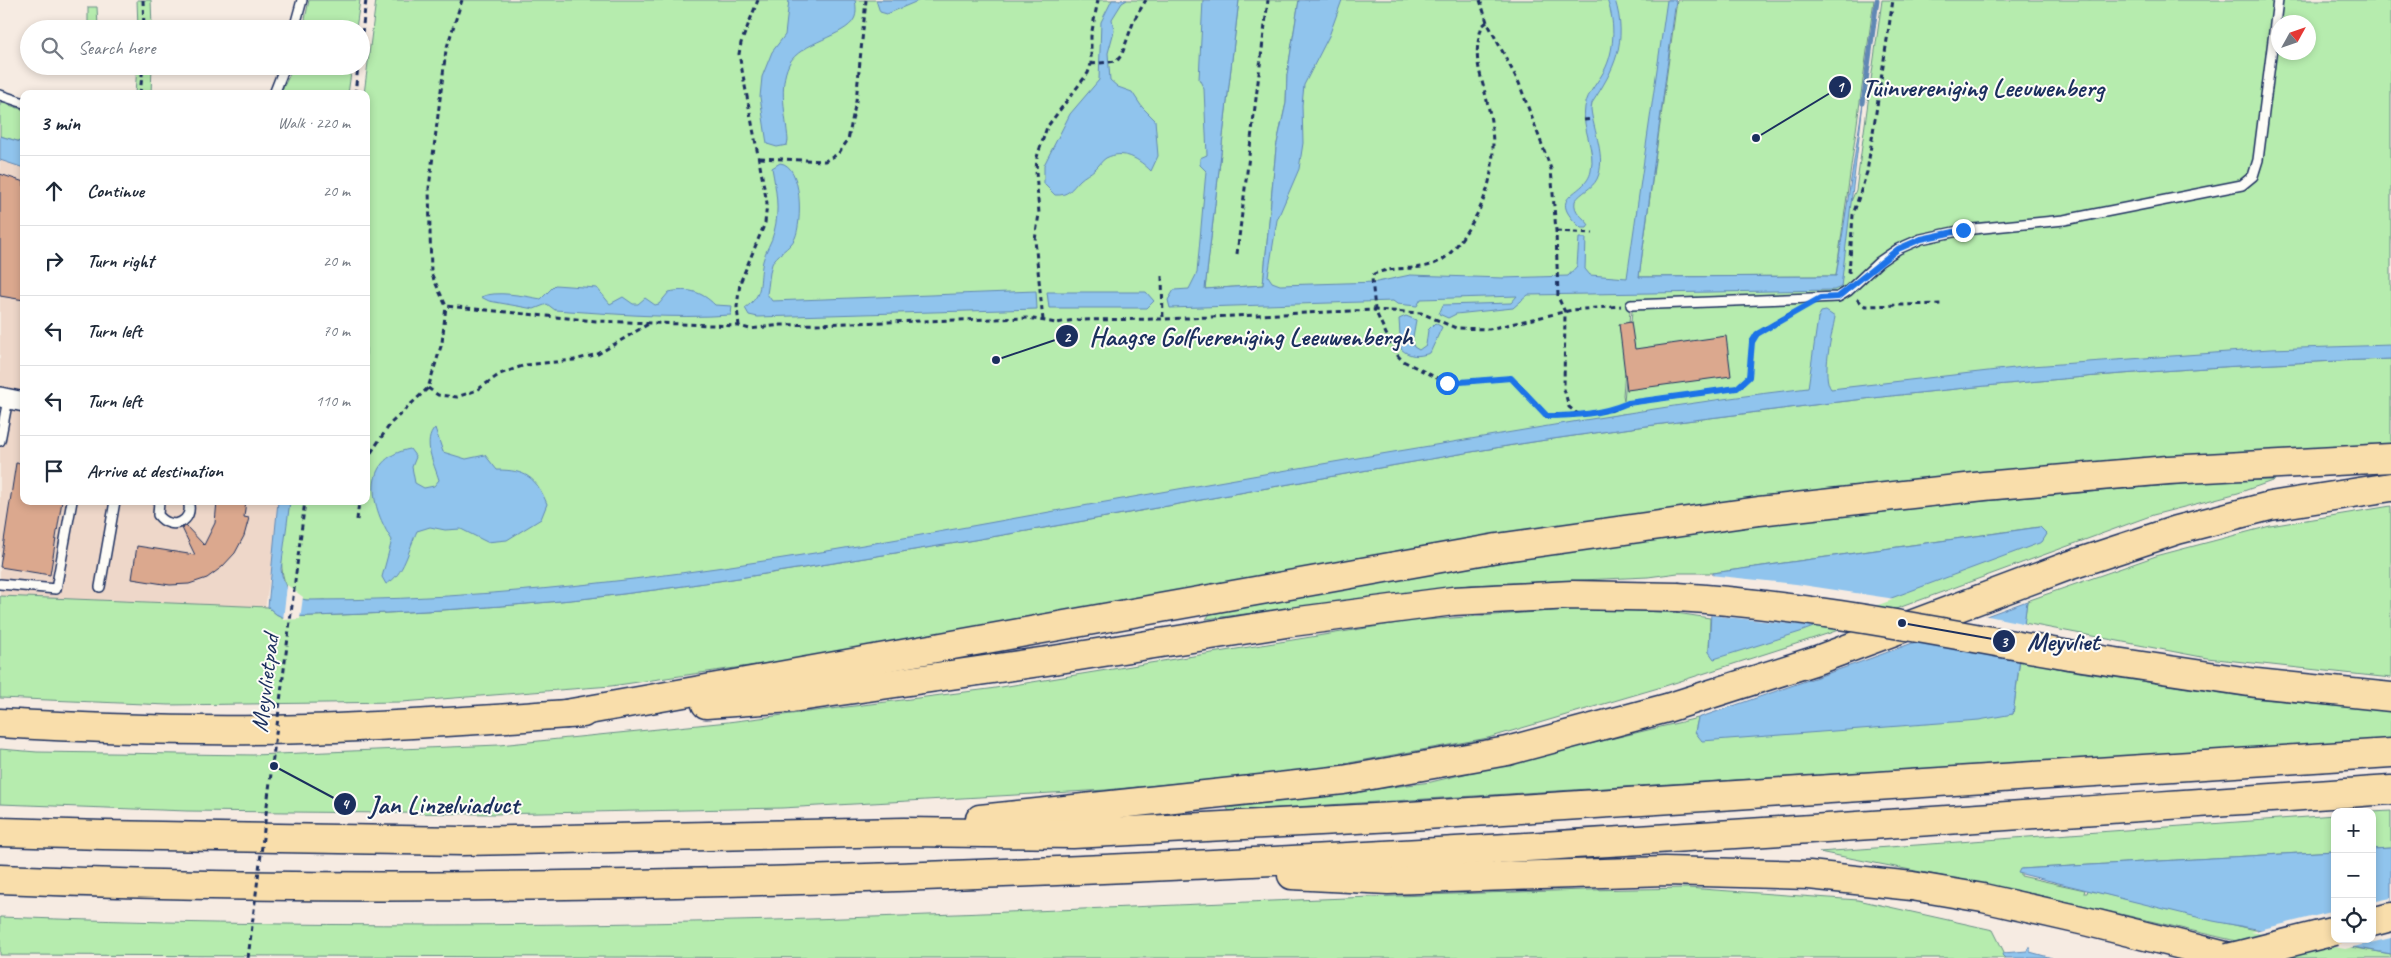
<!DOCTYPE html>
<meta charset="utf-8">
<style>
:root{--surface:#fff;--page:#f2f2f3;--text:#1f2937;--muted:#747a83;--line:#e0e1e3}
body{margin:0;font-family:Caveat,sans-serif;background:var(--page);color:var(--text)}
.controls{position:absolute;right:15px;bottom:15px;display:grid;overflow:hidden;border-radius:10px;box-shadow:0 2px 8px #0003}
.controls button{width:45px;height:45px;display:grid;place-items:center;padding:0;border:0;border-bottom:1px solid var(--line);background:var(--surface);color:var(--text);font:25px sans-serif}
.compass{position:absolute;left:2271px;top:15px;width:45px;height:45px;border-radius:50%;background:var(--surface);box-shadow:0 2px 8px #0003;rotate:50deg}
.stop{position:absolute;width:15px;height:15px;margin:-11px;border:4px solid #1a73e8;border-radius:50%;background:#fff}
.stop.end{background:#1a73e8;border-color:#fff;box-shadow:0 1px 5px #0008}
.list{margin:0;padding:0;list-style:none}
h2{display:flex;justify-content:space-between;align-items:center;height:65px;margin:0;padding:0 20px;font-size:21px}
h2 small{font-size:16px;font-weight:400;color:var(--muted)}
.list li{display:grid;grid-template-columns:32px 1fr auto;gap:15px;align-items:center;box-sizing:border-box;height:70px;padding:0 20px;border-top:1px solid var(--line)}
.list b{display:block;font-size:19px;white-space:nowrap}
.list em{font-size:16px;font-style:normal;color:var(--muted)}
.icon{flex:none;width:28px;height:28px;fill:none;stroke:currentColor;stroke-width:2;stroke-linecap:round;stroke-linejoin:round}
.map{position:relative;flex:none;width:2391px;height:958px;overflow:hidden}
.search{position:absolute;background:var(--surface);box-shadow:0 2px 8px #0003;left:20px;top:20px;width:350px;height:55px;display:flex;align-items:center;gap:12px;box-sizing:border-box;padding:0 18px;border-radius:28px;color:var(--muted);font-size:19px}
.panel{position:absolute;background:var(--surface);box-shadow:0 2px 8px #0003;left:20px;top:90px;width:350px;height:415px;border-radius:10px}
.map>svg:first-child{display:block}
.built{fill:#eed7c9}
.green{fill:#b6ecae;stroke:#688e86;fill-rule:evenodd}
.water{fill:#90c4ed;stroke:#6188b4}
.pier{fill:#f6ebe2}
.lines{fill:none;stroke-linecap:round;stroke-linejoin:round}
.stream{stroke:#6188b4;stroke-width:5}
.building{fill:#dba88e;stroke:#1b2f5e}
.service-casing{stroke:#1b2f5e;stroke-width:12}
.minor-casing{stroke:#1b2f5e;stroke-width:22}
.motorway-casing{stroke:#1b2f5e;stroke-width:31}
.path{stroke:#1b2f5e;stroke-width:3;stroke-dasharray:5 4;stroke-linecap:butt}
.service{stroke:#fdfcf7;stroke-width:9}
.minor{stroke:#fdfcf7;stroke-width:19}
.motorway{stroke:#f9deab;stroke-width:28}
.motorway-bridge-casing{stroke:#1b2f5e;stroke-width:31;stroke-linecap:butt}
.path-bridge{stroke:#1b2f5e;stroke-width:3;stroke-dasharray:5 4;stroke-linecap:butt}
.motorway-bridge{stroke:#f9deab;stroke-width:28}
.route{stroke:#1a73e8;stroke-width:6}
.labels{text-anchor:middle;stroke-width:4;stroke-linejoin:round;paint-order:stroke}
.street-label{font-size:25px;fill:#1b2f5e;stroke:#fdfcf7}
.leader{fill:none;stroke:#1b2f5e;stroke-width:2}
.callout-dot{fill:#1b2f5e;stroke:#fdfcf7;stroke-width:2}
.mark-label{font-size:15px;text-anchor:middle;font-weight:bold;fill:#fff}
.callout-label{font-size:26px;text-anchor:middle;font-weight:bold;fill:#1b2f5e;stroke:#fdfcf7;stroke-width:4;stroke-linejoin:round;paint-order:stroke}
</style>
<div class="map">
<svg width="2391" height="958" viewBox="0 0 2391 958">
<rect width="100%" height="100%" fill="#f6ebe2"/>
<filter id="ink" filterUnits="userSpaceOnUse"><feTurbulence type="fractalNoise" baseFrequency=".02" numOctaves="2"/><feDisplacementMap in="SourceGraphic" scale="10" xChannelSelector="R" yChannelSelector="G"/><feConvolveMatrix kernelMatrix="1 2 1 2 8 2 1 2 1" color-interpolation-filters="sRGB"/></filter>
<g filter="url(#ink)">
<!-- built -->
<polygon class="built" points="0,120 24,126 24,501 282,501 264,615 0,596"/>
<!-- green -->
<g class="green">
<polygon points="137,0 151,0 152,29 138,29"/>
<polygon points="309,0 360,0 356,29 303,29"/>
<path d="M 376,0 L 1235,0 L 1200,296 L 1263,293 L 1304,0 L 1671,0 L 1632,286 L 1836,285 L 1849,206 L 1856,190 L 1882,0 L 2391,0 L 2391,352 L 2342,353 L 1623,414 L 1172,499 L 558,596 L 326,609 L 326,600 C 318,600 307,602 299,598 C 269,584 286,528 290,501 L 366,501 L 366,94 L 364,94 ZM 2278,22 L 2308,22 L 2308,52 L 2278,52 ZM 1631,299 L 1633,300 L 1624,401 L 1623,395 Z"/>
<polygon points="1239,0 1299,0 1287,75 1286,103 1276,148 1263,285 1205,289"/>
<polygon points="1677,0 1874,0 1836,276 1639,277"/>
<polygon points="88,7 97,7 98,27 88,27"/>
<polygon points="137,66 152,66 151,94 135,94"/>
<polygon points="294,66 352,66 348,94 280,94"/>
<polygon points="0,102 24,110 24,143 0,136"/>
<path d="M 2391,359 L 2391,445 L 2201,455 L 611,686 L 402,702 L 168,705 L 0,698 L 0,596 L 268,607 L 276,614 L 282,617 C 382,614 482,609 581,599 C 680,588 779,572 877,556 C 1078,524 1277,485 1477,451 C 1565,436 1653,425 1742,414 C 1957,386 2174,366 2391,359 Z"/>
<polygon points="2229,480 2275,480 2238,493 2153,515 1830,633 1665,686 1488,738 1304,771 1106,790 782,808 494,814 187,811 0,804 0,749 37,752 253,755 499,745 728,722 989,689 1410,621 1594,608 1676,613 1710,618 1709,652 2047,534 2039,527 1713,573 1678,573 1648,577 1471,585 1206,619 1210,614 1436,573 1676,534 1961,503"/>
<polygon points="2391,506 2391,678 2207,658 2024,623 2027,601 2156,556 2270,526"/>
<polygon points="2020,659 2066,670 2261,699 2391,711 2391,740 1229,811 1227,808 1431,782 1698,718 1695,732 2013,714"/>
<polygon points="2391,811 2391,848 2372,849 2372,812"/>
<polygon points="2335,815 2335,851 2021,869 2021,876 2085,890 2084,893 2087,893 2088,890 2264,932 2391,954 2391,958 2293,958 2232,940 2043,896 1819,852"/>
<path d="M 1687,888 L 1858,900 L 1993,930 L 2005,954 L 2005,958 L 864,958 L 0,955 L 0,917 C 291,928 583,927 873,917 C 1145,908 1416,892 1687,888 Z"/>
</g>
<!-- water -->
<g class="water">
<path d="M 789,0 L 855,0 C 856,5 857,14 854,19 C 846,36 800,42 789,64 C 778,87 786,116 788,140 L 787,145 L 777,147 L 767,144 L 760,97 L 762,77 L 772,52 L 785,35 Z"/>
<polygon points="876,0 920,0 887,14 880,12"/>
<path d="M 1112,0 L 1127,0 L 1122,3 L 1112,19 L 1114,31 L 1108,53 L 1110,80 L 1118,87 L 1132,92 L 1142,107 L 1155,120 L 1158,156 L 1151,171 C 1139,159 1124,149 1106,158 C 1102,160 1099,166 1095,169 C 1091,173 1084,176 1080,180 C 1071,189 1069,196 1055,195 L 1044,184 L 1044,165 L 1070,114 L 1099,80 L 1101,22 Z"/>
<polygon points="1203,0 1239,0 1205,289 1263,285 1276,148 1286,103 1287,75 1299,0 1342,0 1329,36 1304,85 1302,105 1303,143 1299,169 1277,220 1268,276 1272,282 1280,285 1377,282 1410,275 1503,278 1568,276 1577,266 1579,238 1586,238 1585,269 1590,275 1627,278 1667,0 1676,0 1639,277 1836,276 1863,103 1841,287 1834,290 1528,295 1513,308 1456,314 1448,318 1439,314 1443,305 1511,303 1517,296 1421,299 1417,306 1397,304 1393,301 1170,308 1168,300 1174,290 1189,289 1197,273 1206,171 1200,165 1200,158 1207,155 1204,89 1199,79"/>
<path d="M 1607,0 L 1615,0 C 1628,42 1615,68 1592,103 L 1591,109 C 1593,130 1607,158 1597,179 C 1592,189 1581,192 1575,201 C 1573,213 1583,216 1589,225 L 1587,228 L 1581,228 C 1543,193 1586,197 1591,171 C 1596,149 1581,129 1585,107 C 1587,92 1600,81 1606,67 C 1615,47 1615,20 1607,0 Z"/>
<polygon points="0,136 24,143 24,168 0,160"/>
<path d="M 780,163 C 803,165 802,223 795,238 C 790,249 776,254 772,264 C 769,273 769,284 767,294 L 772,301 L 1036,291 L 1037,309 L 758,317 L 749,315 L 745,308 C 765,294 758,283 763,261 C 765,251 772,242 774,232 C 780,210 776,190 772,168 Z"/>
<path d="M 555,285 L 597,288 L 610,304 L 623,297 L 633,304 L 638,304 L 645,298 L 655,305 L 659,304 L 669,292 C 688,288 701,291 715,305 L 732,306 L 731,315 C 672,319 614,314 555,310 L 547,304 L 534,309 L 489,301 L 481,297 C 495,290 525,296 541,299 Z"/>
<polygon points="1047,292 1146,292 1154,301 1147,308 1049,308"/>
<path d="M 1826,311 L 1835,317 C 1832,334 1821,376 1831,389 L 2032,366 L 2270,349 L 2391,345 L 2391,359 C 2174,366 1957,386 1742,414 C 1653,425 1565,436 1477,451 C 1277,485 1078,524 877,556 C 779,572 680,588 581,599 C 482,609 382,614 282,617 L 276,614 L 268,607 L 278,501 L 290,501 L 281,569 C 283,585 289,596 306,600 C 559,601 807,556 1055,511 C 1188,487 1320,464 1453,442 C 1571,422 1689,402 1808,388 L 1818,318 L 1821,312 Z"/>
<path d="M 1406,316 L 1416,320 L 1412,342 L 1414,347 L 1419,350 L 1426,345 L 1428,330 L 1435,323 L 1442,327 L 1430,353 C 1418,357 1410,357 1401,349 L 1399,319 Z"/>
<path d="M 435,428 L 443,452 L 466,459 L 485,455 L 497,470 C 526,470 536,477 547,504 L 541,519 L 507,540 L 487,542 L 461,529 L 445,530 L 430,527 L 417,531 C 409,548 404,576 386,584 L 382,577 L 392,540 C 371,508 359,459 410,449 L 416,457 L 412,467 L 415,483 L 424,488 L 434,486 L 439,480 C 434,463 422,442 435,428 Z"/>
<polygon points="2040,527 2047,534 2042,542 1800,632 1714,659 1709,652 1713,573"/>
<polygon points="2027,601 2013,714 1979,720 1702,741 1695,732 1698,718 1858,663"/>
<polygon points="2391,848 2391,954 2213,921 2018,873 2020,869 2335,851 2335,939 2372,939 2372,849"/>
<polygon points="2028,948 2030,948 2030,952 2052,958 2005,958 2002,955 2003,953 2027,951"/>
</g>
<!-- pier -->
<g class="pier">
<polygon points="1710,575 1796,584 1895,599 1818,627 1708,615"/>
<polygon points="287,585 303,597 300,619 283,620"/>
<polygon points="1983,615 2027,624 2022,662 1912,640"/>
<polygon points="2391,898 2391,938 2345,949 2251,932 2335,911 2335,939 2372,939 2372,902"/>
</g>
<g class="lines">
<!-- stream -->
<polyline class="stream" points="1863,103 1877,0"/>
</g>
<!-- building -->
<g class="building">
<polygon points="0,174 24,182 24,300 0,296"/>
<polygon points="1631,322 1635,349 1726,336 1731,376 1627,390 1619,324"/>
<polygon points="16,463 24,464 24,501 62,501 50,575 0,567"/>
<polygon points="217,501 246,501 244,517 249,518 244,536 235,553 222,567 207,578 189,584 170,585 132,579 137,546 195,555 182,528 186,526 204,545 215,523"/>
</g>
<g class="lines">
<!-- service casing -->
<g class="service-casing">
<g id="service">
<polyline points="294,29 302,0"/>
<polyline points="274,94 285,66"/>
<polyline points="0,95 24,103"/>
<polyline points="1631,305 1838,297 1848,291 1879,262 1898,249 1921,239 1963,230 2064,220 2242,185 2253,176 2258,160 2278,0"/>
<polyline points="0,441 8,399"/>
<path d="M 159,501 L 158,515 C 171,532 195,522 188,501"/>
<polyline points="0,584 56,589 72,501"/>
<polyline points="100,587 115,501"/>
</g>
</g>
<!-- minor casing -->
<g class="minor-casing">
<polyline id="minor" points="0,397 24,402"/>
</g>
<!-- motorway casing -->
<g class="motorway-casing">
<g id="motorway">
<polyline points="2069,655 2256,683 2391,697"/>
<polyline points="706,704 792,698 1047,661 1292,622 1453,601 1572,595 1677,597"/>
<polyline points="566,714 1497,548 1759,511 1984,486 2168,470 2391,458"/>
<path d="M 0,723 C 102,729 205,732 307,729 C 399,726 491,719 583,713"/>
<polyline points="980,819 1343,780 1507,751 1667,708 1817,660 2068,566 2177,530 2270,506 2391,487"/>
<polyline points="0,832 103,835 462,841 904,832 1073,834 1394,817 2391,753"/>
<polyline points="1292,875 1388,880 1665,871 1809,875 1912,886 1983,898 2085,921 2234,958"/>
<path d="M 0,879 C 289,891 577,887 866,878 C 1375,862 1883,824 2391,790"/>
<polyline points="2372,922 2391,917"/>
</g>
</g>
<!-- path -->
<g class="path">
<polyline points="143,0 144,29"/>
<polyline points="462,0 446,50 429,188 431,273 446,306 596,321 739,326 750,329 781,325 1028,318 1056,323 1075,320 1163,319 1375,310 1421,313 1456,328 1489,329 1572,310 1621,306"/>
<polyline points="1480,0 1487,22 1519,83 1551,169 1556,231 1558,297 1565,312 1564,389 1569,407 1579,415 1612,410 1628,403 1737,388 1749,377 1752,342 1757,334 1794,312"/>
<path d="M 1487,22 L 1482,26 C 1472,58 1480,70 1487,101 C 1498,145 1495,190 1468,229 C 1460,241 1452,255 1438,262 C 1418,272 1394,265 1374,274 L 1372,278 L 1375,310 L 1394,351 L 1399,357 L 1403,361 L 1447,383 L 1511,378 L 1547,416 L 1578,415"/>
<polyline points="361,42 366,0"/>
<polyline points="1091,64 1117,61 1122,54 1134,20 1146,0"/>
<polyline points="140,94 143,66"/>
<polyline points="355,94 358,66"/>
<polyline points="1584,120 1593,119"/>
<polyline points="760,158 825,161 838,154 848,140 856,101 866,0"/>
<polyline points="1556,231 1593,233"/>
<polyline points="1237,254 1268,0"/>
<polyline points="1849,273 1853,215 1867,172 1893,0"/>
<polyline points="1162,276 1163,319"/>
<polyline points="1857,299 1865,306 1941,304"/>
<polyline points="1043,320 1035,240 1039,214 1036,171 1037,157 1047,127 1088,73 1091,64 1091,36 1098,0"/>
<polyline points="739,326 737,307 740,283 765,223 767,203 739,54 741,43 758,0"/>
<polyline points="428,388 438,395 457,397 477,390 500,374 525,365 574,360 598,354 650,323"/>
<polyline points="366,460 391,423 428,388 442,343 446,306"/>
<polyline points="357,520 359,501"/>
</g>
<!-- service -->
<use href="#service" class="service"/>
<!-- minor -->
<use href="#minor" class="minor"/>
<!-- motorway -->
<use href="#motorway" class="motorway"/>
<!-- motorway-bridge casing -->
<g class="motorway-bridge-casing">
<g id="motorway-bridge">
<path d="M 1677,597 C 1809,605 1939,632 2069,655"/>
<polyline points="2228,958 2335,931"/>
</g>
</g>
<!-- path-bridge -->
<polyline class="path-bridge" points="248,958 305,501"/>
<!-- motorway-bridge -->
<use href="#motorway-bridge" class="motorway-bridge"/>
</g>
</g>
<g class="lines" filter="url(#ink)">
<!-- route -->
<path class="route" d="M 1447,383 L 1511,378 L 1547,416 C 1575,416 1602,414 1628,403 L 1737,388 L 1749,377 L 1752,342 L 1757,334 L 1820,298 L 1838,297 L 1898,249 L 1921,239 L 1963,230"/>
</g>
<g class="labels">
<!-- street labels -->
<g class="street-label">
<text transform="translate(264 683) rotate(-83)" y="9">Meyvlietpad</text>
</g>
</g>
<!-- callouts -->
<path class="leader" d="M1756 138L1840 87M996 360L1067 336M1902 623L2004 641M274 766L345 804"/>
<g class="callout-dot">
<circle cx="1756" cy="138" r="5"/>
<circle cx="996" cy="360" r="5"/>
<circle cx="1902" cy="623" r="5"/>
<circle cx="274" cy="766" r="5"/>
<circle cx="1840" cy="87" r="12"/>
<circle cx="1067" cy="336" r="12"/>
<circle cx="2004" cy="641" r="12"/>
<circle cx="345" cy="804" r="12"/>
</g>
<g class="mark-label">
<text x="1840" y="92">1</text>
<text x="1067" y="342">2</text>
<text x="2004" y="647">3</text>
<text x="345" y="809">4</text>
</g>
<g class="callout-label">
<text x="1983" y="96">Tuinvereniging Leeuwenberg</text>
<text x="1251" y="345">Haagse Golfvereniging Leeuwenbergh</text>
<text x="2063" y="650">Meyvliet</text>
<text x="444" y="813">Jan Linzelviaduct</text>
</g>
</svg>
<div class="controls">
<button>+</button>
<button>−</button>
<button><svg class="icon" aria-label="locate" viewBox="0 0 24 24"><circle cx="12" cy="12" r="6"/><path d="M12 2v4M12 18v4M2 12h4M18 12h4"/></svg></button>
</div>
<svg class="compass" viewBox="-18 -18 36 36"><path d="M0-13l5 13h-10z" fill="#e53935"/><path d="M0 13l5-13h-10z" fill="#747a83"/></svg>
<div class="stop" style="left:1447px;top:383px"></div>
<div class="stop end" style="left:1963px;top:230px"></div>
<div class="search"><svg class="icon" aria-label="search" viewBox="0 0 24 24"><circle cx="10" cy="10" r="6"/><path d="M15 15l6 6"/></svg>Search here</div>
<section class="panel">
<h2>3 min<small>Walk · 220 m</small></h2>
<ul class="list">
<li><svg class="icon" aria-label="ahead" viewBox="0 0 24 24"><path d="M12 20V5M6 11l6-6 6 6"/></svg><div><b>Continue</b></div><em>20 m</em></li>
<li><svg class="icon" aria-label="right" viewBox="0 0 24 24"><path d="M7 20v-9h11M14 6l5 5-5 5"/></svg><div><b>Turn right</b></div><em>20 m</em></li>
<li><svg class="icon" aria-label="left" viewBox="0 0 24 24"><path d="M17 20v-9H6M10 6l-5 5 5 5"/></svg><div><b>Turn left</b></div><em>70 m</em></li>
<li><svg class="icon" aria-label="left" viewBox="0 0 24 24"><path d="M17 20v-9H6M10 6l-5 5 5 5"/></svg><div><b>Turn left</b></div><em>110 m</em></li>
<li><svg class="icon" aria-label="arrive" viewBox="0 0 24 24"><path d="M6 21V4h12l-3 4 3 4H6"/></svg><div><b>Arrive at destination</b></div></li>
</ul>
</section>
</div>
